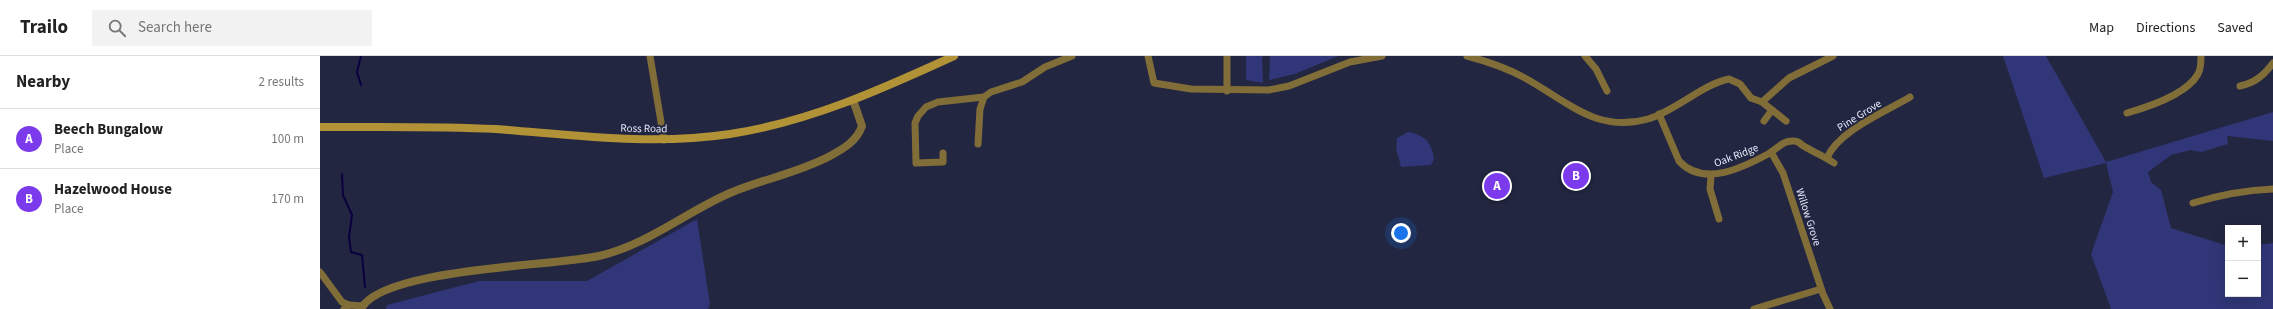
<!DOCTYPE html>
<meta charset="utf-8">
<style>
:root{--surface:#fff;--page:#f2f2f2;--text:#222;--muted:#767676;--line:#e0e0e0;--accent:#7c3aed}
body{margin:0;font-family:"Source Sans 3",sans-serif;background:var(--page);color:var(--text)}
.controls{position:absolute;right:12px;bottom:12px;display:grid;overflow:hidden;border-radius:0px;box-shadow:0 4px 16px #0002}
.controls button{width:36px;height:36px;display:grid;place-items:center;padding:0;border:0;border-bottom:1px solid var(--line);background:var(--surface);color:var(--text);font:20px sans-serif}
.you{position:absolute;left:1081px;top:177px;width:14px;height:14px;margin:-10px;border:3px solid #fff;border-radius:50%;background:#1a73e8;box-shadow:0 0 0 6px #1a73e833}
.badge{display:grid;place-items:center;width:26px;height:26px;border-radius:50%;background:var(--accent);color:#fff;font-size:13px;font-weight:700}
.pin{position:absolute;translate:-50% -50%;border:2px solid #fff;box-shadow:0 1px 4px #0006}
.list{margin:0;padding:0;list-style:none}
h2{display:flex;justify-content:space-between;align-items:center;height:52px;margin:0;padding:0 16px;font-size:17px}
h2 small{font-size:13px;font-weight:400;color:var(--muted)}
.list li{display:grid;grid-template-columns:26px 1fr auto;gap:12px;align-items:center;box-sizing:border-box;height:60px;padding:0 16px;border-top:1px solid var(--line)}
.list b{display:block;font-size:15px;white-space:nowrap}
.list p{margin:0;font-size:13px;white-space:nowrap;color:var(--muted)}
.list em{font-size:13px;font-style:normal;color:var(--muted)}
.icon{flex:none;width:22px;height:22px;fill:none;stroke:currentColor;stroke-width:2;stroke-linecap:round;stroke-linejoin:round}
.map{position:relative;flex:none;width:1953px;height:253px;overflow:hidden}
header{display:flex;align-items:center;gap:24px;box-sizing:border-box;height:56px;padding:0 20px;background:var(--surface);border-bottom:1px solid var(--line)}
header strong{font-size:19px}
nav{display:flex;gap:22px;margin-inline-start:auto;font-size:14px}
.search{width:280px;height:36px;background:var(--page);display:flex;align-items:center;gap:10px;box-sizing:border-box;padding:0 14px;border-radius:0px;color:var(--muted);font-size:15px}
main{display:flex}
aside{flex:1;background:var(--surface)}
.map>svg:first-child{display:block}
.green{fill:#303677}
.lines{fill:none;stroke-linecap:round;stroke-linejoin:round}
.stream{stroke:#0a003f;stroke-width:2}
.minor{stroke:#806d37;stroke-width:7}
.tertiary{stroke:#806d37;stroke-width:8}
.secondary{stroke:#b29236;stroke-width:8}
.labels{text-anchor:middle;stroke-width:4;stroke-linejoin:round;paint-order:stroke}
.street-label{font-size:11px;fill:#e6eafc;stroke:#222640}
</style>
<header>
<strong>Trailo</strong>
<div class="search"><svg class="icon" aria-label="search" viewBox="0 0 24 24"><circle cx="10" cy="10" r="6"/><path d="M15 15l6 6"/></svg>Search here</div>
<nav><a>Map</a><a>Directions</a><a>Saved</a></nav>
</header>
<main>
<aside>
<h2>Nearby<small>2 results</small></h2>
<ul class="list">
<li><span class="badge">A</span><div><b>Beech Bungalow</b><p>Place</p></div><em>100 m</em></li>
<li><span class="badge">B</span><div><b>Hazelwood House</b><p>Place</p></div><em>170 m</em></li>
</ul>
</aside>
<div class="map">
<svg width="1953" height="253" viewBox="0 0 1953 253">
<rect width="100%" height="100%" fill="#222640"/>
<!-- green -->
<g class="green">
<polygon points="926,0 945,0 942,1 943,27 926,24"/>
<polygon points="950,0 1018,0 975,18 949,24"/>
<polygon points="1683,0 1726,0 1786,106 1953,56 1953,85 1907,80 1908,88 1881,96 1871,94 1851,99 1828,116 1831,126 1841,134 1851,172 1908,190 1908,238 1938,238 1938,189 1953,187 1953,253 1791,253 1771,198 1793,136 1786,107 1724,122"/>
<path d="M 1088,76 C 1105,79 1112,87 1114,103 L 1111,109 L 1081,111 L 1076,92 L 1077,82 Z"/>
<polygon points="377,163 390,248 388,253 66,253 67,249 159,225 267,225"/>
</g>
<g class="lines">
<!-- stream -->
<g class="stream">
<polyline points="41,0 37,16 41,29"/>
<polyline points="22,118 23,139 32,159 29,181 31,196 42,199 45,231"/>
</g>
<!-- minor -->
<g class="minor">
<polyline points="330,0 344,84"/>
<polyline points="828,0 834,27 871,33 949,34 969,30 1030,6 1062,0"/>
<polyline points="907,0 907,35"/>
<path d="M 1147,0 C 1166,5 1185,11 1203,21 C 1245,43 1275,78 1328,63 C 1355,55 1383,28 1409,23 L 1420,28 L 1431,42 L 1442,46 L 1466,65"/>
<polyline points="1265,0 1276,13 1287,35"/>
<path d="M 1920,30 C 1935,27 1944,19 1953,7"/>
<polyline points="1442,46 1469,22 1513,0"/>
<path d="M 1807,57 C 1828,51 1867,38 1878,18 C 1881,13 1881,6 1881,0"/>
<path d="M 1339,58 L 1359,105 C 1384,132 1424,111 1450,97 C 1458,92 1463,84 1474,85 C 1477,85 1480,87 1482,89 C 1493,96 1504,100 1514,107"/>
<polyline points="1444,65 1452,54"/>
<polyline points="658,88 660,53 664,41"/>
<polyline points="1451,96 1463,117 1503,238 1510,253"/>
<polyline points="623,97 623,106 596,107 595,67 598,60 606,51 618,46 664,41 671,36 702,26 725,11 752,0"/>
<path d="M 1507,102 C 1518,75 1565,56 1590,41"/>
<polyline points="1391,120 1390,133 1399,163"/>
<path d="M 1873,147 C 1900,139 1925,134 1953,133"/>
<polyline points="0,216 22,246 29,249"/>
<polyline points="24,253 29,249 43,250"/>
<polyline points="1434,253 1501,233"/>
</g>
<!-- tertiary -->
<path class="tertiary" d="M 41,253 C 61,212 235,210 279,200 C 327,189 366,156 410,137 C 443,123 478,117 510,100 C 523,93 537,85 542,70 L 533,44"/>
<!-- secondary -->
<path class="secondary" d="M 0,71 C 59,71 117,70 176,73 C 254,79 331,90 410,78 C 489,66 562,33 634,0"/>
</g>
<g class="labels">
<!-- street labels -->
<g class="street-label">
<text transform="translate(1539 59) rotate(-32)" y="4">Pine Grove</text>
<text transform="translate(324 72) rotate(1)" y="4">Ross Road</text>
<text transform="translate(1416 99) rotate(-21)" y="4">Oak Ridge</text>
<text transform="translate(1489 161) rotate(72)" y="4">Willow Grove</text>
</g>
</g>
</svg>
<div class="controls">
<button>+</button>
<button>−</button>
</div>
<div class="you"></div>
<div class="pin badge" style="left:1177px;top:130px">A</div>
<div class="pin badge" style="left:1256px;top:120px">B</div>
</div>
</main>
